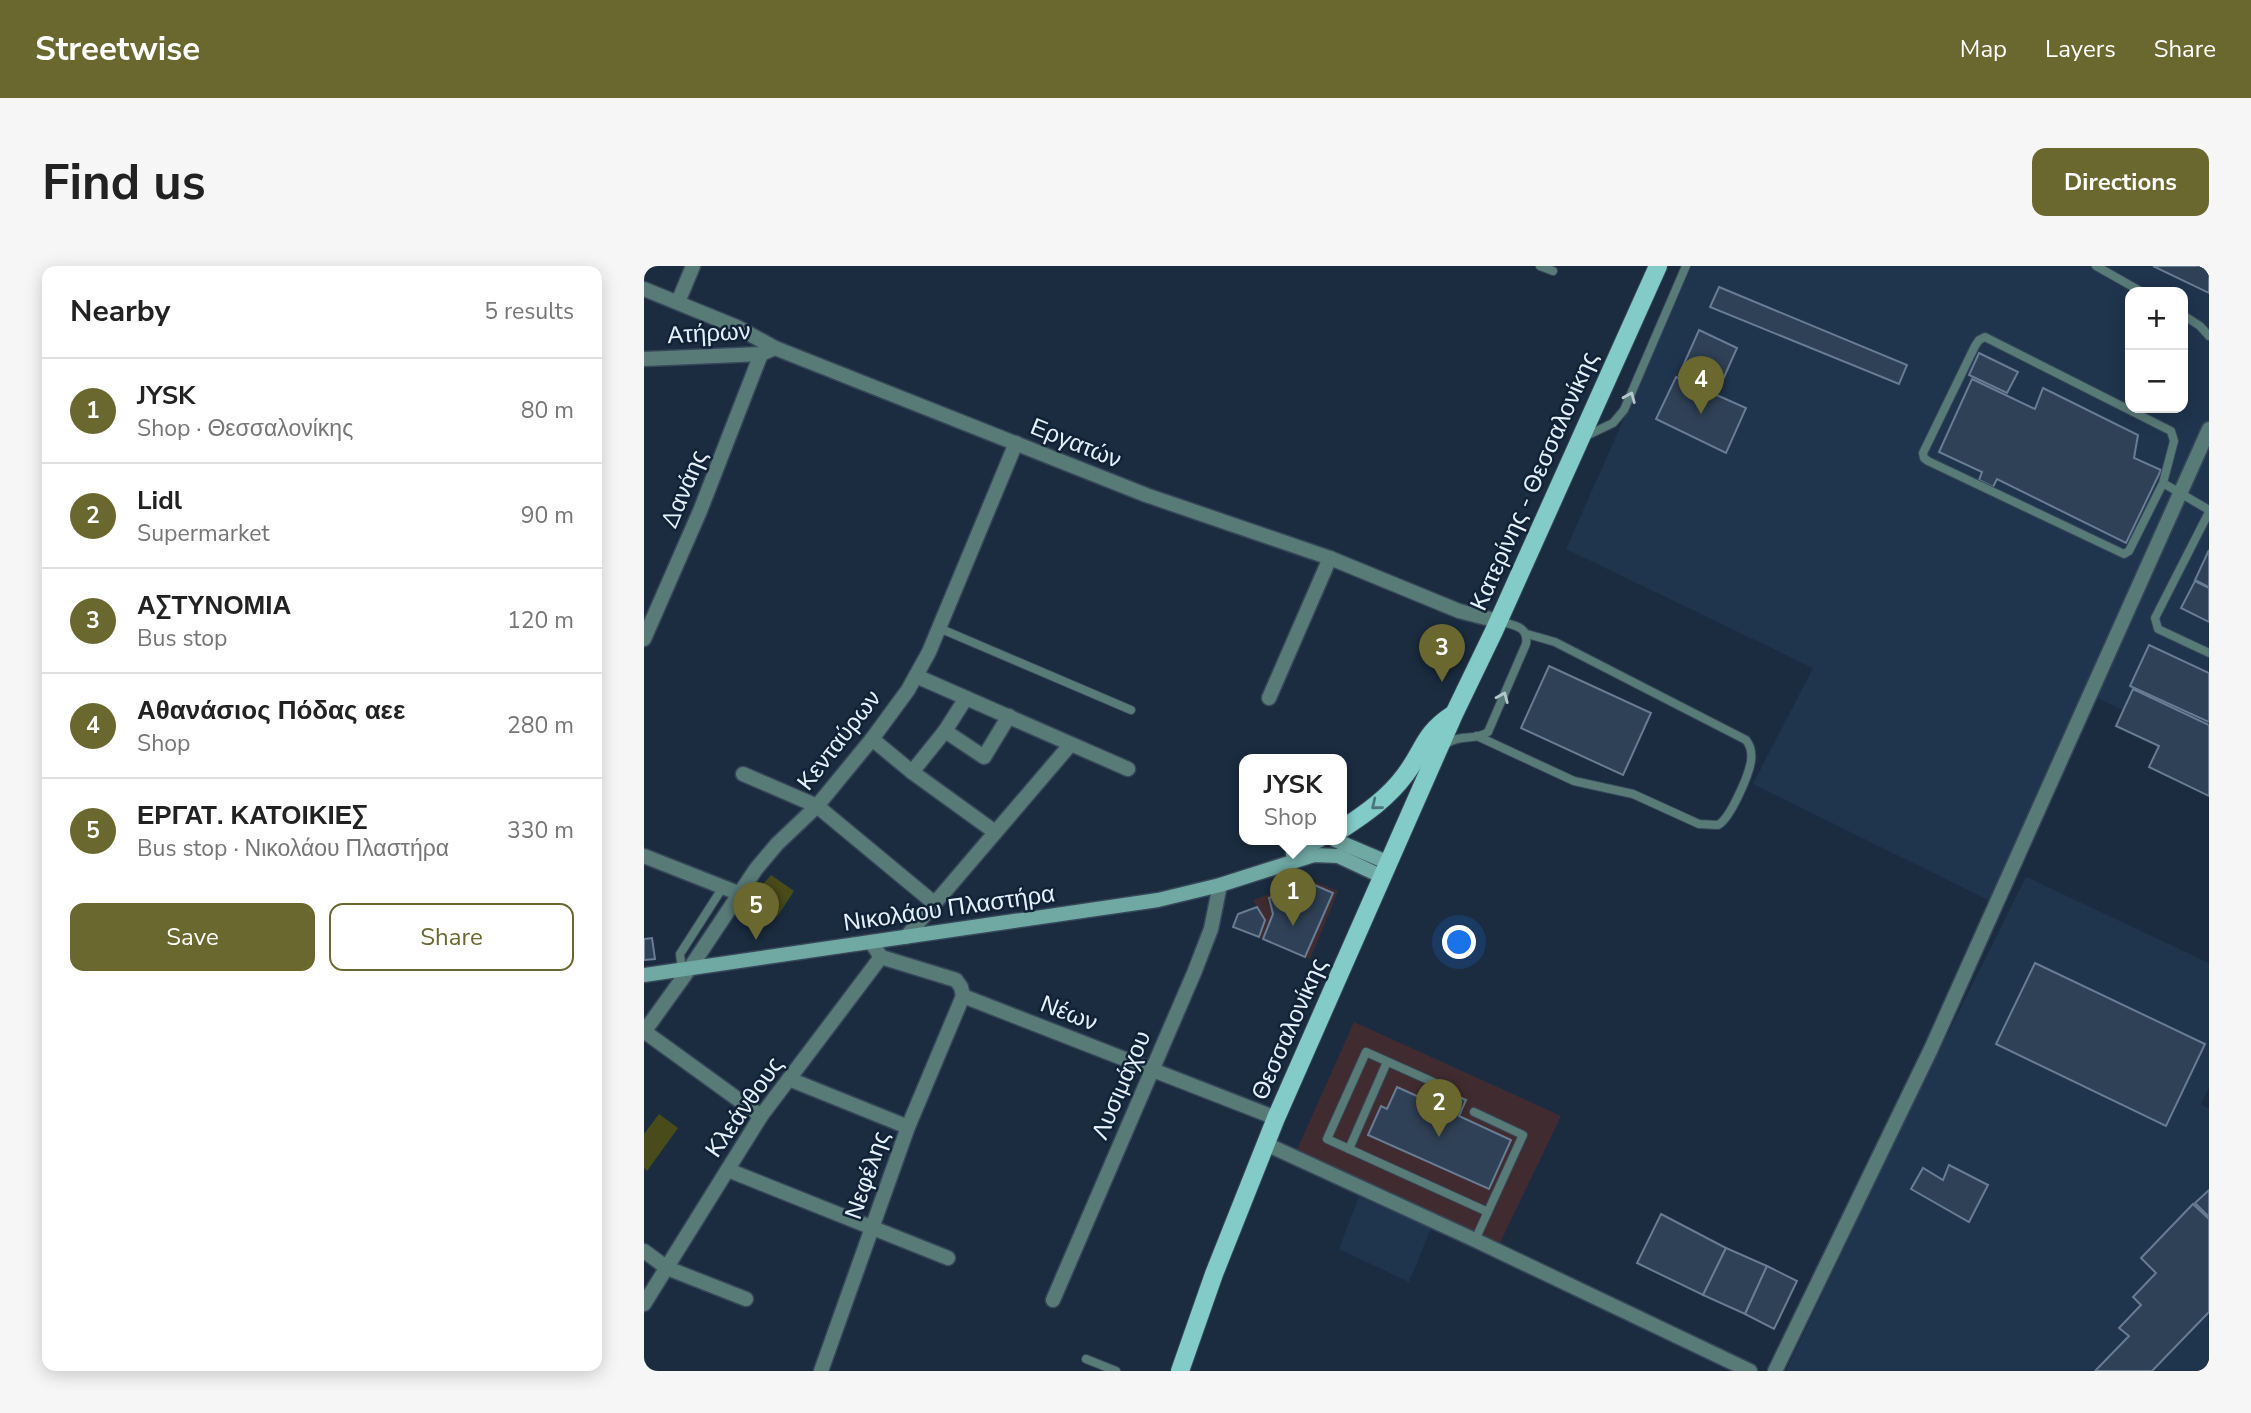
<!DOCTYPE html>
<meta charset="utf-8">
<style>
:root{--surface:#fff;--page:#f6f6f6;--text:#222;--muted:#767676;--line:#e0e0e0;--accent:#6a682f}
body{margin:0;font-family:"Nunito Sans",sans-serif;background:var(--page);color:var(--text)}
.controls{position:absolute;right:21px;top:21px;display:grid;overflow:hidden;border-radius:14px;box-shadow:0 4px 18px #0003}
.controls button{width:63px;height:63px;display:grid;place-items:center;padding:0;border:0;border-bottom:2px solid var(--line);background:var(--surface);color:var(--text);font:35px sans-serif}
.you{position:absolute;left:816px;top:677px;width:24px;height:24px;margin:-18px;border:5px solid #fff;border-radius:50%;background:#1a73e8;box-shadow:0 0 0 10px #1a73e833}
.badge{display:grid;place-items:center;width:46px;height:46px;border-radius:50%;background:var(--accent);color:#fff;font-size:23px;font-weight:700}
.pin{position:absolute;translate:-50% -58px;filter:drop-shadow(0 2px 4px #0008)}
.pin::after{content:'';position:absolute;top:37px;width:24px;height:21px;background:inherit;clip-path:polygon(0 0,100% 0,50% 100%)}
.popup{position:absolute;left:595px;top:488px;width:108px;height:91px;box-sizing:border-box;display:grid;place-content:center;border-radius:14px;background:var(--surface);filter:drop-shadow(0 2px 5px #0005);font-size:23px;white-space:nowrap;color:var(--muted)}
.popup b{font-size:26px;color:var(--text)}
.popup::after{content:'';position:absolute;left:50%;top:100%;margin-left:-14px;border:14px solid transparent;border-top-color:var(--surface)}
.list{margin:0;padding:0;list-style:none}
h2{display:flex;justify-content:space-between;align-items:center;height:91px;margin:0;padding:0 28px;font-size:30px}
h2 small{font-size:23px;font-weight:400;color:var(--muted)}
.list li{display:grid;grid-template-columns:46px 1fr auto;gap:21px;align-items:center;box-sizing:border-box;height:105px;padding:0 28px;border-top:2px solid var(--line)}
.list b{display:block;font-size:26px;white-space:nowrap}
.list p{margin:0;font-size:23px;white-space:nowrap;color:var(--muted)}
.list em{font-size:23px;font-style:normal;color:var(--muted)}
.actions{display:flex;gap:14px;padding:21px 28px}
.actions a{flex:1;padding:16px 0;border:2px solid var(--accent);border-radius:14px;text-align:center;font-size:24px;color:var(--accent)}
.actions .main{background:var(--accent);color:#fff}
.map{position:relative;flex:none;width:1565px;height:1105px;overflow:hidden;border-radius:14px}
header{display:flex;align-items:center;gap:42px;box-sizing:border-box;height:98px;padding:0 35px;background:var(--accent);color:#fff}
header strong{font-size:33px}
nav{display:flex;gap:38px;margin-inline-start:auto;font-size:24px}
.intro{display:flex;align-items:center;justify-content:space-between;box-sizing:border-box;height:168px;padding:0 42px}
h1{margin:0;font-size:49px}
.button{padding:18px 32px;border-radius:14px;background:var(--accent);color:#fff;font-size:24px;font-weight:700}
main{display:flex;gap:42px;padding:0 42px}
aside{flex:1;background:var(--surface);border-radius:14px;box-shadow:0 4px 18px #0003}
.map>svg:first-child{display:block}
.commercial{fill:#402c30}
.built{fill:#1f354e;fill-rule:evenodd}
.green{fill:#494b1a}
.building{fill:#2f4156;stroke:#687c94;stroke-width:2}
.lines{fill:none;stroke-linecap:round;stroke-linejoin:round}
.service-casing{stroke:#37475a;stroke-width:10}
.minor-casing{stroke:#37475a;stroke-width:17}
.tertiary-casing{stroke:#37475a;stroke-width:17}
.secondary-casing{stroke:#37475a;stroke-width:17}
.primary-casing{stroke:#37475a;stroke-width:20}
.service{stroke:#597b78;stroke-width:8}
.minor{stroke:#597b78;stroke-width:14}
.tertiary{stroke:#597b78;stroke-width:14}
.secondary{stroke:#70a8a4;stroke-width:14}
.primary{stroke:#82cbc6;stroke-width:18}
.oneway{stroke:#b4c7ce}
.oneway2{stroke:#4a767e}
.labels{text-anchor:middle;stroke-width:5;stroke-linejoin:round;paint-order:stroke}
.street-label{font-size:24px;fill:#e5f0fd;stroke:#112236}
</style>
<header>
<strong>Streetwise</strong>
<nav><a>Map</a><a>Layers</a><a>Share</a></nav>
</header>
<div class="intro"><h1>Find us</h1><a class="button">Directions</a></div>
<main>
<aside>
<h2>Nearby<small>5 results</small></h2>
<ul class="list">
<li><span class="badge">1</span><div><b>JYSK</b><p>Shop · Θεσσαλονίκης</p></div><em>80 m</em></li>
<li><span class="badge">2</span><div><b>Lidl</b><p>Supermarket</p></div><em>90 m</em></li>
<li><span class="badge">3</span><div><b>ΑΣΤΥΝΟΜΙΑ</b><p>Bus stop</p></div><em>120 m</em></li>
<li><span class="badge">4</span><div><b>Αθανάσιος Πόδας αεε</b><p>Shop</p></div><em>280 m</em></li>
<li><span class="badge">5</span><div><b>ΕΡΓΑΤ. ΚΑΤΟΙΚΙΕΣ</b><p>Bus stop · Νικολάου Πλαστήρα</p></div><em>330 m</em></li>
</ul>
<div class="actions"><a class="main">Save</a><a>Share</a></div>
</aside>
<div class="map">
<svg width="1565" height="1105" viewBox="0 0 1565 1105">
<rect width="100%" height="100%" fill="#1b2c40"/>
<!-- commercial -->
<g class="commercial">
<polygon points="667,614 694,625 666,693 615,671 621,654 609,634"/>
<polygon points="710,756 917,850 854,981 652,886"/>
</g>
<!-- built -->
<g class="built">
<path d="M 1048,0 L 1565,0 L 1565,485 L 1439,425 L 1346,635 L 1109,518 L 1169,402 L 922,283 ZM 1486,26 L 1539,26 L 1539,142 L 1486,142 Z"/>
<polygon points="1382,611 1565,697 1565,821 1557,839 1565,842 1565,1100 1560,1105 1142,1105 1253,870"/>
<polygon points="715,931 787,962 765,1016 695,983"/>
</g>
<!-- green -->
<g class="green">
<polygon points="127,609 150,625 133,651 107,632"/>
<polygon points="15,848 34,862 3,905 0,902 0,868"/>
</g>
<!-- building -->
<g class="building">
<polygon points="1509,0 1565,0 1565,27"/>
<polygon points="1075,21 1263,99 1255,118 1066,41"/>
<polygon points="1055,64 1093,82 1073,127 1035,109"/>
<polygon points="1335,87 1374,106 1363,127 1325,109"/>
<polygon points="1032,111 1102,142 1082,187 1012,153"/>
<polygon points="1328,113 1391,143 1399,122 1494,169 1490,192 1517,204 1482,277 1353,213 1349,221 1335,214 1338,206 1295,186"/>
<polygon points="1565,284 1565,321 1551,314"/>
<polygon points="1551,315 1565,322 1565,356 1537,342"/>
<polygon points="1505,379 1565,407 1565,456 1486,420"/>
<polygon points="905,400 1007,447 979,509 877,462"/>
<polygon points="1489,423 1565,459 1565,530 1505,501 1515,480 1472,460"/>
<polygon points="666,617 689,627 661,691 619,673 629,648 625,632"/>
<polygon points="613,641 621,654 615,671 589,661 594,648"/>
<polygon points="8,672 11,693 0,694 0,673"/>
<polygon points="1391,697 1561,778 1522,860 1352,778"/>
<polygon points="753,821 797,841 804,826 822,834 815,850 867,874 845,923 724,869 737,840 743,843"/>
<polygon points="1305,899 1344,919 1325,956 1267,923 1279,902 1299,914"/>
<polygon points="1565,924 1565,951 1551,937"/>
<polygon points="1549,938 1565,953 1565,1046 1508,1105 1451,1105 1485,1070 1475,1062 1497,1039 1489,1031 1512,1007 1497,992"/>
<polygon points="1017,948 1082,982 1059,1029 993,997"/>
<polygon points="1082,982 1123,1000 1101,1048 1059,1029"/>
<polygon points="1123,1000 1153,1015 1130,1063 1101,1048"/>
</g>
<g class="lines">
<!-- service casing -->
<g class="service-casing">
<g id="service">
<polyline points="896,0 909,5"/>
<polyline points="1452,0 1498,26"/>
<polyline points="1539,49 1556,60 1565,70"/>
<polyline points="942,170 969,157 980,144 1042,0"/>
<polyline points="1519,217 1485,285 1480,288 1284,195 1280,192 1279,187 1331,80 1335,74 1341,71 1527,165 1530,175 1519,217 1565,244"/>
<polyline points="1565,246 1511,352 1514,363 1565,387"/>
<polyline points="295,362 487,444"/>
<path d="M 833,470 L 930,515 L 989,528 L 1055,558 L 1074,559 C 1086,553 1105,509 1107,495 C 1108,487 1107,480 1102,474 L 911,376 L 883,368"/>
<path d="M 802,478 C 815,468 831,475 844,466 L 882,378 C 885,360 869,359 855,355"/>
<polyline points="38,704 36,688 79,621"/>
<polyline points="789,816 722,786 683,873 844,946"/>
<polyline points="830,846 879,869 831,974"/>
<polyline points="705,883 743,796"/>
<polyline points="442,1093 472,1105"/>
</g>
</g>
<!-- minor casing -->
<g class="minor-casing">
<g id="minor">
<polyline points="0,23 93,61 131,82"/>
<polyline points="34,36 49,0"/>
<polyline points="0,373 56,245 117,88"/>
<polyline points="272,410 484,503"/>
<polyline points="625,432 686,292"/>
<polyline points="301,465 340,491 365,450"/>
<polyline points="228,473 268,506 351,566"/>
<polyline points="268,506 301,465 322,432"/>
<polyline points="99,508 173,540 290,637"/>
<polyline points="0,590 94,627"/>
<polyline points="262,671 426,479"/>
<polyline points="237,691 312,714 317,721 319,730"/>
<polyline points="46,702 112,603 133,578 173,540 228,473 264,424 285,386 372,177"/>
<polyline points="319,730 632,852"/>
<polyline points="1,766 117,850"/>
<polyline points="145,813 264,861"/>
<polyline points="84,904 304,992"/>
<polyline points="0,985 23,1002 102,1033"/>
<polyline points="409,1034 550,707 567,663 576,619"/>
<polyline points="0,1038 117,850 237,691 227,676"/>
<polyline points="177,1105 264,861 319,730"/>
<polyline points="1131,1105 1287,783 1565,163"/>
</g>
</g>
<!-- tertiary casing -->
<g class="tertiary-casing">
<g id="tertiary">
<polyline points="0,93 117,88 131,82 502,229 686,292 815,345 854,355"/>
<polyline points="0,766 46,702"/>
<polyline points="622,878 831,974 1106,1105"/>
</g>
</g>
<!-- secondary casing -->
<g class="secondary-casing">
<g id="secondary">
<polyline points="691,574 745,597"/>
<polyline points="649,588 676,574"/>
<polyline points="0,709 514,634 576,619 670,589 694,590 739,611"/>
</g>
</g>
<!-- primary casing -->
<g class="primary-casing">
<g id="primary">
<path d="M 698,563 C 721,548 744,532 761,509 C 780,484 779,468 808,449"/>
<polyline points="536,1105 570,1008 632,852 810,448 850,365 1014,0"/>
</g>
</g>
<!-- service -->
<use href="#service" class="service"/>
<!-- minor -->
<use href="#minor" class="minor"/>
<!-- tertiary -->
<use href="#tertiary" class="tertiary"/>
<!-- secondary -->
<use href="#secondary" class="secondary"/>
<!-- primary -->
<use href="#primary" class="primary"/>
</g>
<!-- one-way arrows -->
<defs><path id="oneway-chevron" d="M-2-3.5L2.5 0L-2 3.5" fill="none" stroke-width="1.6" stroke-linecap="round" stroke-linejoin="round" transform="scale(1.75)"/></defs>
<g class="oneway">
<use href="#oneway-chevron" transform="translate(986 131) rotate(-67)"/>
<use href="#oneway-chevron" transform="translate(859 431) rotate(-67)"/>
</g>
<use class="oneway2" href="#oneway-chevron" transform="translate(732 539) rotate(141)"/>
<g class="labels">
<!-- street labels -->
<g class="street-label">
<text transform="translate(65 67) rotate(-3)" y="8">Ατήρων</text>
<text transform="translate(432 177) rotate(22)" y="8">Εργατών</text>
<text transform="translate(890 215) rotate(-66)" y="8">Κατερίνης - Θεσσαλονίκης</text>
<text transform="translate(40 223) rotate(-67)" y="8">Δανάης</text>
<text transform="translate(195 474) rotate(-52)" y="8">Κενταύρων</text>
<text transform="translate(305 642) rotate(-8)" y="8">Νικολάου Πλαστήρα</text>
<text transform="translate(425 747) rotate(21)" y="8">Νέων</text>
<text transform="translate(645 763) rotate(-66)" y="8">Θεσσαλονίκης</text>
<text transform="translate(477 819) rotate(-67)" y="8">Λυσιμάχου</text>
<text transform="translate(100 841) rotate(-55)" y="8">Κλεάνθους</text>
<text transform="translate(223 909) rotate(-71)" y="8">Νεφέλης</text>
</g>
</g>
</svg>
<div class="controls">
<button>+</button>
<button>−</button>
</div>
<div class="you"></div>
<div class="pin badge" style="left:649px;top:660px">1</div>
<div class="popup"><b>JYSK</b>Shop</div>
<div class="pin badge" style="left:795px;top:871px">2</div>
<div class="pin badge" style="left:798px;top:416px">3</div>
<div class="pin badge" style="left:1057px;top:148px">4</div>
<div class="pin badge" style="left:112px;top:674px">5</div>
</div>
</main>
